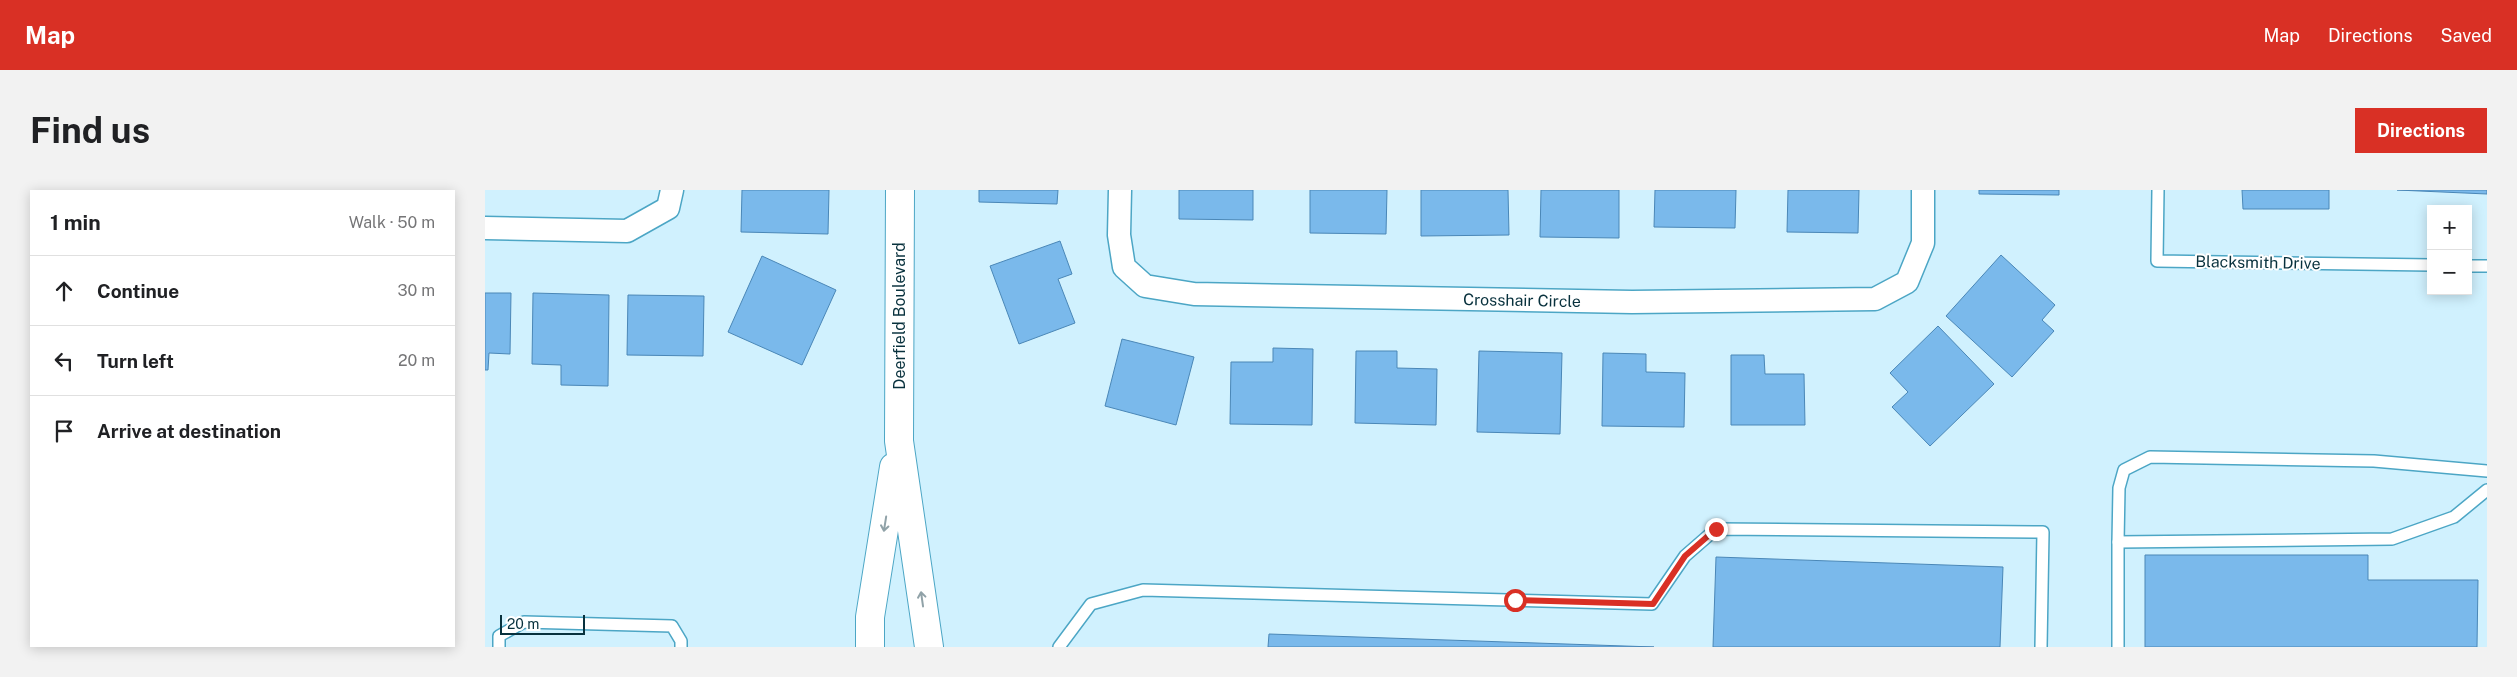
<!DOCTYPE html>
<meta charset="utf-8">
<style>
:root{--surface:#fff;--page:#f2f2f2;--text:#202124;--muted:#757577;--line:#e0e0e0;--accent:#d93025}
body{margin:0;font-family:"Public Sans",sans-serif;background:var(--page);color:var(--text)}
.controls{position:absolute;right:15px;top:15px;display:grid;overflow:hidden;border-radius:0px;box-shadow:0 2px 12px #0003}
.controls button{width:45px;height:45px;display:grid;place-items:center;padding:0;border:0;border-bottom:1px solid var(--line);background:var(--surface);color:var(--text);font:25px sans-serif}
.scale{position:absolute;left:15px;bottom:12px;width:85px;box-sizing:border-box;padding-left:5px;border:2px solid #08313d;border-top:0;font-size:14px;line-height:18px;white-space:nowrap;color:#08313d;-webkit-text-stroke:4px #fff;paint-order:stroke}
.stop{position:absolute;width:15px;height:15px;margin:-11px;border:4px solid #d93025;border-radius:50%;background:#fff}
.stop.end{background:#d93025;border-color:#fff;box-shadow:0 1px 5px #0008}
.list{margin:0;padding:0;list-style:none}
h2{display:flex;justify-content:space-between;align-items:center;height:65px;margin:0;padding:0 20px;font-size:21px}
h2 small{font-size:16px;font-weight:400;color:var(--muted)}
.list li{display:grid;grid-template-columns:32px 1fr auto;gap:15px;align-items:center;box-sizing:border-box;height:70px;padding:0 20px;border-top:1px solid var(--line)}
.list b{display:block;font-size:19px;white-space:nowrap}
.list em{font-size:16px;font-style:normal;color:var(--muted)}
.icon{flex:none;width:28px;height:28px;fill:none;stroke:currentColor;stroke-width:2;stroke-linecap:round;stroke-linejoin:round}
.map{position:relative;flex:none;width:2002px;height:457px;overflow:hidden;border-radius:0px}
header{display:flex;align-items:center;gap:30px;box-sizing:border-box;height:70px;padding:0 25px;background:var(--accent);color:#fff}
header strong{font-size:24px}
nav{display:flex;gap:28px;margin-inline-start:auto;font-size:18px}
.intro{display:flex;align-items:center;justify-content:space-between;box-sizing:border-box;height:120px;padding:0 30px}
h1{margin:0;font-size:35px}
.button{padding:12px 22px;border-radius:0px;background:var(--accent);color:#fff;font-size:18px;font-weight:700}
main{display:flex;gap:30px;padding:0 30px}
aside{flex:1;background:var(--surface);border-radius:0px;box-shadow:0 2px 12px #0003}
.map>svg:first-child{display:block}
.building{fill:#7ab9eb;stroke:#4a87b7}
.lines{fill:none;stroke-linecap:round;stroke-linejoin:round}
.lane-casing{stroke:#4ca6c5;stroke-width:14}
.street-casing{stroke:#4ca6c5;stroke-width:25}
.secondary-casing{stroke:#4ca6c5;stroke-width:30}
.lane{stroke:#fff;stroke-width:11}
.street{stroke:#fff;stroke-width:22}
.secondary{stroke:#fff;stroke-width:28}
.oneway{stroke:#90a2a8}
.route{stroke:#d93025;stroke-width:6}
.labels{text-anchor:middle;stroke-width:4;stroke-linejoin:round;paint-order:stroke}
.street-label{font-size:16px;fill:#08313d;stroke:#fff}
</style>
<header>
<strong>Map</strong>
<nav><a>Map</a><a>Directions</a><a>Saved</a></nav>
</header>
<div class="intro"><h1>Find us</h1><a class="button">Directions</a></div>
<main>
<aside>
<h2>1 min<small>Walk · 50 m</small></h2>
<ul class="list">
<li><svg class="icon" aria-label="ahead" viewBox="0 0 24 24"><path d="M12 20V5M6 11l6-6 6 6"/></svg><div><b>Continue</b></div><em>30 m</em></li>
<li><svg class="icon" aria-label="left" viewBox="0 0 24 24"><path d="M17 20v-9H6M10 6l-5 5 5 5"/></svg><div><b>Turn left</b></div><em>20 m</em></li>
<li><svg class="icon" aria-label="arrive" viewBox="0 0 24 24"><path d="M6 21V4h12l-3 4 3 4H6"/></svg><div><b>Arrive at destination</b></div></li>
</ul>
</aside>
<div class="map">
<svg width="2002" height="457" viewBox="0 0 2002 457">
<rect width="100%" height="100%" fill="#d0f1fe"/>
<!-- building -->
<g class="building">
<polygon points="257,0 344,0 343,44 256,42"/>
<polygon points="494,0 573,0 572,14 494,12"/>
<polygon points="694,0 768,0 768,30 694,29"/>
<polygon points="825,0 902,0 901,44 825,43"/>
<polygon points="936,0 1023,0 1024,45 936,46"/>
<polygon points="1056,0 1134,0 1134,48 1055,47"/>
<polygon points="1170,0 1251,0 1250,38 1169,37"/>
<polygon points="1303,0 1374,0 1373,43 1302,42"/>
<polygon points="1494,0 1574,0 1574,5 1494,4"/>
<polygon points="1757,0 1844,0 1844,19 1758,19"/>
<polygon points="1912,0 2002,0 2002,4"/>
<polygon points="575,51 587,84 573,89 590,133 534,154 505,76"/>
<polygon points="1516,65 1570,115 1557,130 1569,141 1527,187 1461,126"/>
<polygon points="277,66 351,100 317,175 243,142"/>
<polygon points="0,103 26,103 25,164 4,163 3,180 0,180"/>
<polygon points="48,103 124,105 123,196 76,195 76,175 47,174"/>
<polygon points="143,105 219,106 218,166 142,165"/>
<polygon points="1453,136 1509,194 1445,256 1407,217 1423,202 1405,183"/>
<polygon points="637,149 709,167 691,235 620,216"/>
<polygon points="788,158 828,159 827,235 745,234 746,172 788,172"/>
<polygon points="871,161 912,161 912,178 952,179 951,235 870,233"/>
<polygon points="994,161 1077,163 1075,244 992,242"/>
<polygon points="1118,163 1161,164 1161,182 1200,183 1199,237 1117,236"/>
<polygon points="1246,165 1279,165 1280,184 1319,184 1320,235 1246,235"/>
<polygon points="1660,365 1883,365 1883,390 1993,390 1992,457 1660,457"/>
<polygon points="1231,367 1518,377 1515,457 1228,457"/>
<polygon points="784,444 1169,457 783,457"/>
</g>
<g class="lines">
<!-- lane casing -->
<g class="lane-casing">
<g id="lane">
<polyline points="1673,0 1672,71 1946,75"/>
<polyline points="1983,76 2002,76"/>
<polyline points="2002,281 1889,271 1665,267 1639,280 1634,298 1633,352 1907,349 1969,327 2002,300"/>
<polyline points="1633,352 1633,457"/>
<polyline points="14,457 14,446 39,432 187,436 196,451 196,457"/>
<polyline points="574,457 606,414 658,400 1167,414 1200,366 1231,339 1558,342 1556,457"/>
</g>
</g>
<!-- street casing -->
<g class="street-casing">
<g id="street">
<polyline points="635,0 634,45 639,77 660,96 709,104 1147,112 1390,109 1422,92 1438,53 1438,0"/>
<polyline points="0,38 142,41 183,18 187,0"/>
</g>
</g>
<!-- secondary casing -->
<g class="secondary-casing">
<g id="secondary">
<polyline points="415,0 414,251 444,457"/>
<polyline points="385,457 385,427 409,277"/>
</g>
</g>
<!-- lane -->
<use href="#lane" class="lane"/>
<!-- street -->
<use href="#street" class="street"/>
<!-- secondary -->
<use href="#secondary" class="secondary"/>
</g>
<!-- one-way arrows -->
<defs><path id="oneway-shaft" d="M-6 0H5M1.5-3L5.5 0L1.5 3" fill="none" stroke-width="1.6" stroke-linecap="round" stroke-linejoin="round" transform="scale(1.25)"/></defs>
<g class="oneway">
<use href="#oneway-shaft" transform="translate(400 334) rotate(99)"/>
<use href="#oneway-shaft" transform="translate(437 409) rotate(-98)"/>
</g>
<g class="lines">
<!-- route -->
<polyline class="route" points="1030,410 1168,414 1200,366 1231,339"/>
</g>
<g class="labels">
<!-- street labels -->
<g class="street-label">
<text transform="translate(1773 72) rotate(1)" y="6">Blacksmith Drive</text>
<text transform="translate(1037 110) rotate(1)" y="6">Crosshair Circle</text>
<text transform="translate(414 126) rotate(-90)" y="6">Deerfield Boulevard</text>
</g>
</g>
</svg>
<div class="controls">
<button>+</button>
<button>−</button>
</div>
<div class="scale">20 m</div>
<div class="stop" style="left:1030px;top:410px"></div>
<div class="stop end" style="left:1231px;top:339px"></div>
</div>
</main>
